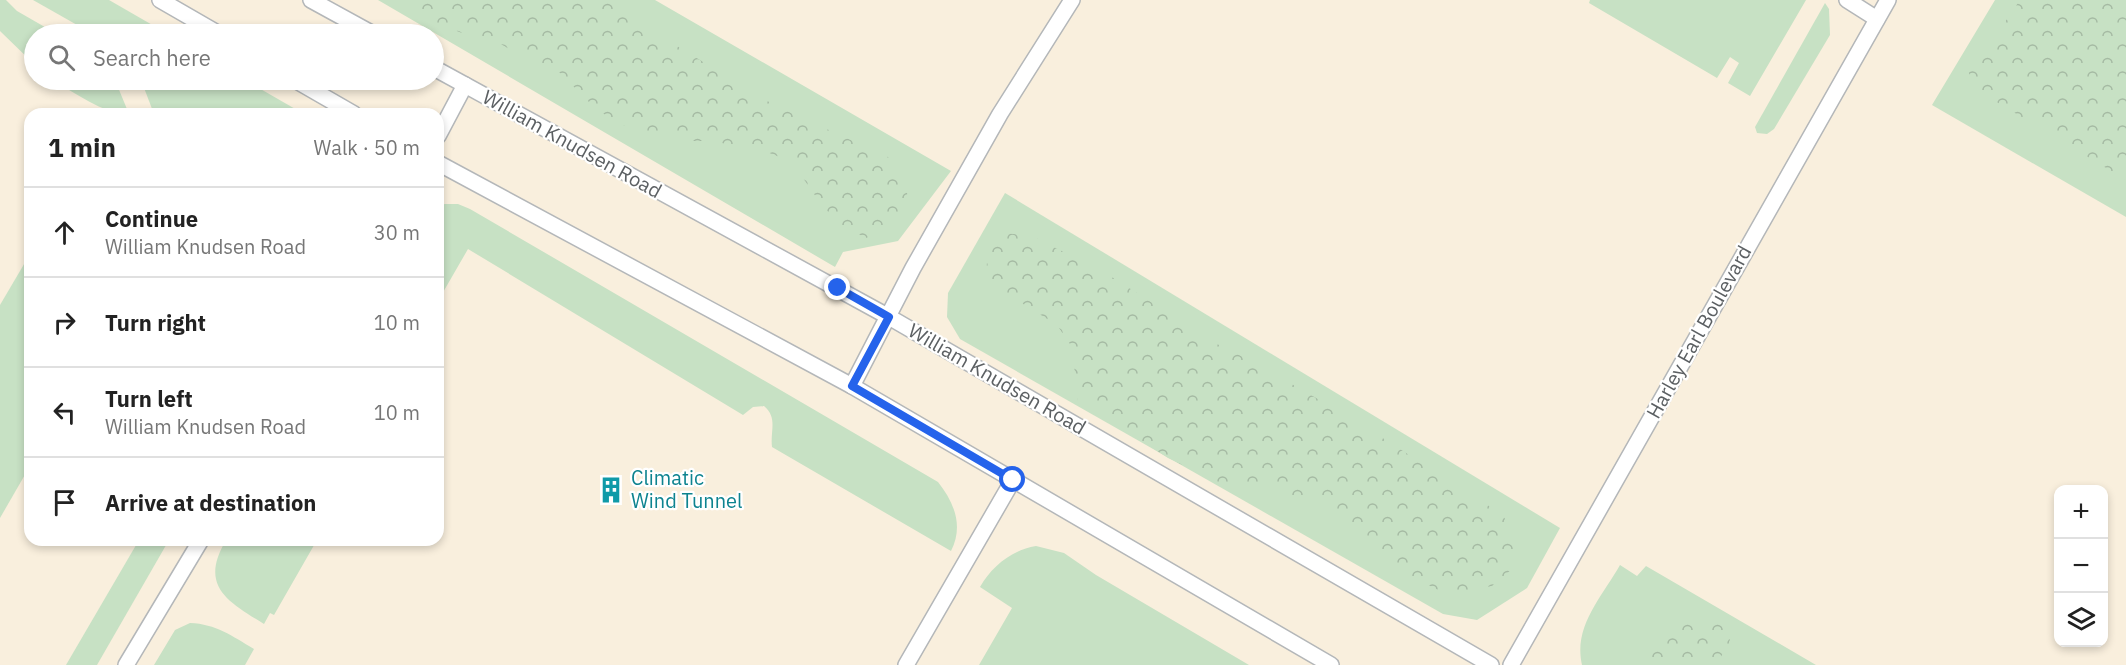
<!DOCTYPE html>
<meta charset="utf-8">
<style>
:root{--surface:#fff;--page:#f6f6f6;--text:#222;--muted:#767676;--line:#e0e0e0}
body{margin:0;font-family:"IBM Plex Sans",sans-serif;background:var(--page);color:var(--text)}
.controls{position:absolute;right:18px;bottom:18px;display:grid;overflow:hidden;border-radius:12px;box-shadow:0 3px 9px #0003}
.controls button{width:54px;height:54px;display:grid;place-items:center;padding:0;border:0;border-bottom:2px solid var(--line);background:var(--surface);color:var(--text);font:30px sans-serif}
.stop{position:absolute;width:18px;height:18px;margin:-14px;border:4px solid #2563eb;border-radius:50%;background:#fff}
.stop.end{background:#2563eb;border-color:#fff;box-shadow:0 2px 6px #0008}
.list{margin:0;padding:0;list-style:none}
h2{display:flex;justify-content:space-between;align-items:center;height:78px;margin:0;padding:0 24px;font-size:26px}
h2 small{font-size:20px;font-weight:400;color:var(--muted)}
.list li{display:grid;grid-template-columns:39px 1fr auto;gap:18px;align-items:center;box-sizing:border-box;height:90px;padding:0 24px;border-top:2px solid var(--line)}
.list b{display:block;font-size:22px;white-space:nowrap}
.list p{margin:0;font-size:20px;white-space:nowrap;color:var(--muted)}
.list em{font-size:20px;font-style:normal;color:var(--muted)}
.icon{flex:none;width:33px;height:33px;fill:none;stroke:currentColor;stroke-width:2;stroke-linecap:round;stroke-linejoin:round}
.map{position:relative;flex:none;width:2126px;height:665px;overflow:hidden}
.search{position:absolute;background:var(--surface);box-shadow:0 3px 9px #0003;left:24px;top:24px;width:420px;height:66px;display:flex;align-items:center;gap:15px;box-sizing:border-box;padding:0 21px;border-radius:33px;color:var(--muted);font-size:22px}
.panel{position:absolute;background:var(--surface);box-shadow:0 3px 9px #0003;left:24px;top:108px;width:420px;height:438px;border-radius:18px}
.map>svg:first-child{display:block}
.commercial{fill:#f9efdd;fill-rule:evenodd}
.green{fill:#c7e1c4}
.forest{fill:url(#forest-crowns)}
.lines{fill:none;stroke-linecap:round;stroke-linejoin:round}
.lane-casing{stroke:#b4b7b9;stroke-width:18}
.lane{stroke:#fff;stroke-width:15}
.route{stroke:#2563eb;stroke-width:8}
.labels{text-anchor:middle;stroke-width:4.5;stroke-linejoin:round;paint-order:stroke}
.street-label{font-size:20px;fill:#5c6063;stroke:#fff}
.culture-label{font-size:20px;fill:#0d838f;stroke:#fff;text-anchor:start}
</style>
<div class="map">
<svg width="2126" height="665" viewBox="0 0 2126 665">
<defs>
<pattern id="forest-crowns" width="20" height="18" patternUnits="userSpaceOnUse" patternTransform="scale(1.5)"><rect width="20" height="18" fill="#c7e1c4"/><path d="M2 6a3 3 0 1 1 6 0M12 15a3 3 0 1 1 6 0" fill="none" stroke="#a5baa3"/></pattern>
</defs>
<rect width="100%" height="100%" fill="#edeae4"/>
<!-- commercial -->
<path class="commercial" d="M 0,0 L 2126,0 L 2126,665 L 0,665 ZM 34,34 L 434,34 L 434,80 L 34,80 ZM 30,114 L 438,114 L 438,540 L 30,540 ZM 2058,490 L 2104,490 L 2104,642 L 2058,642 Z"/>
<!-- green -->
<g class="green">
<polygon points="0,0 6,0 17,11 57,34 34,34 34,64 0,31"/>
<polygon points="33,0 109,0 168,34 93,34"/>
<polygon points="378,0 655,0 951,171 898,241 843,252 835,267"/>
<polygon points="1590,0 1806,0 1750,96 1728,83 1739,63 1730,57 1717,78 1589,3"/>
<polygon points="1995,0 2126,0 2126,217 1932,105"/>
<polygon points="1825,3 1829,9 1830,35 1774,129 1767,134 1757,133 1755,127"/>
<path d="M 52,80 L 115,80 L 129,114 C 102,114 75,92 52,80 Z"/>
<polygon points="141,80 245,80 304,114 154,114"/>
<polygon points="1005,193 1560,528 1527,588 1477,620 1443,614 960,339 947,317 948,293"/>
<path d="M 445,204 L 458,204 L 470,209 L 938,482 C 954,502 964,526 951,551 L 772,447 C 770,431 778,418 764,406 L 753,407 L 743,415 L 468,249 L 438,301 L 438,205 Z"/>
<polygon points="30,254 30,466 0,518 0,305"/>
<polygon points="139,540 169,540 97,665 66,665"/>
<path d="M 226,540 L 317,540 L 274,615 L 270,613 L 264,624 C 227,601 199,586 226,540 Z"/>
<path d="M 1036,546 L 1064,553 L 1096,575 L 1249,665 L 979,665 L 1012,608 L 980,587 C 992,566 1012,550 1036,546 Z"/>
<path d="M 1620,565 L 1637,576 L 1646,566 L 1816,665 L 1582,665 C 1573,626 1602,597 1620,565 Z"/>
<path d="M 190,623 C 216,624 232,636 254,649 L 245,665 L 154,665 L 175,630 Z"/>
</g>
<!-- forest -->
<g class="forest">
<polygon points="404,0 607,0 649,29 774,105 888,157 906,178 908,206 892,228 866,238 842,225 823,207 792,162 767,152 712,141 684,141 656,136 620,124 596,109 559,72 534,64 489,37 462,33 436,23"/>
<polygon points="2020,0 2126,0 2126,180 1970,86 1968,60 1990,44"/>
<polygon points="1004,233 1032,236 1107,274 1222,347 1250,360 1356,421 1503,515 1516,541 1512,569 1492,586 1465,591 1438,590 1413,577 1351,521 1326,507 1272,488 1218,482 1168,458 1078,401 1072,347 1057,325 985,280 988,254"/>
<path d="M 1693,619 C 1708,619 1723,617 1731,632 L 1729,645 L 1715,665 L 1635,665 L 1635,654 L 1673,627 Z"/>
</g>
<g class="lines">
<!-- lane casing -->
<g class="lane-casing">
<g id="lane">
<polyline points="160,0 219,34"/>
<polyline points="311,0 373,34"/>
<polyline points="1847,0 1877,19"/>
<polyline points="434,68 889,317 1491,665"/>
<polyline points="295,80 354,114"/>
<polyline points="438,136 465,85"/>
<polyline points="438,163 852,386 1331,665"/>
<polyline points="852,386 913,268 1000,114 1072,0"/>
<polyline points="126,665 201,540"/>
<polyline points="906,665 1013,480"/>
<polyline points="1511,665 1888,0"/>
</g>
</g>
<!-- lane -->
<use href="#lane" class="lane"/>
</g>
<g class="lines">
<!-- route -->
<polyline class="route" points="838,288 889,317 852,386 1013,480"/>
</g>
<!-- icons -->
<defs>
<g id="building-bare" transform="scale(2.07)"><path d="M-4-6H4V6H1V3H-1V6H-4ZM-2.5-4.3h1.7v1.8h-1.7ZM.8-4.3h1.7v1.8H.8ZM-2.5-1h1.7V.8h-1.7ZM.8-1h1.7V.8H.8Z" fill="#0f9aa8" stroke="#fff" stroke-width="2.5" paint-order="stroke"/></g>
</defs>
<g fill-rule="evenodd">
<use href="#building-bare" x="611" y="490"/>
</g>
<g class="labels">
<!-- street labels -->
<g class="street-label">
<text transform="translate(572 144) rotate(29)" y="7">William Knudsen Road</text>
<text transform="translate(1699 332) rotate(-61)" y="7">Harley Earl Boulevard</text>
<text transform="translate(997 379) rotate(30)" y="7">William Knudsen Road</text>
</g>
<!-- culture labels -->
<g class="culture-label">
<text x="631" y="485">Climatic<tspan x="631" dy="23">Wind Tunnel</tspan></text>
</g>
</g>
</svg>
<div class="controls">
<button>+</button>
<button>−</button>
<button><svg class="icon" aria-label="layers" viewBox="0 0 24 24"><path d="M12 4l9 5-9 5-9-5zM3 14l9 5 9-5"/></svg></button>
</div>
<div class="stop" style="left:1013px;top:480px"></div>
<div class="stop end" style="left:838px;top:288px"></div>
<div class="search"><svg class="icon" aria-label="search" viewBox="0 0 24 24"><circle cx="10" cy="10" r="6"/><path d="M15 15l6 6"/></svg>Search here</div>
<section class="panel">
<h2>1 min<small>Walk · 50 m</small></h2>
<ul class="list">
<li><svg class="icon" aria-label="ahead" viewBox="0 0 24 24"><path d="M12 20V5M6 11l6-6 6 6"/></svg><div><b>Continue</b><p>William Knudsen Road</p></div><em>30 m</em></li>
<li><svg class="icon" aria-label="right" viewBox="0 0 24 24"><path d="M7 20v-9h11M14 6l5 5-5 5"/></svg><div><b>Turn right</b></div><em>10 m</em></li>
<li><svg class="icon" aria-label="left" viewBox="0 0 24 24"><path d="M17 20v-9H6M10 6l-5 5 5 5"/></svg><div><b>Turn left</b><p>William Knudsen Road</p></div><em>10 m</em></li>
<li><svg class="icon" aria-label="arrive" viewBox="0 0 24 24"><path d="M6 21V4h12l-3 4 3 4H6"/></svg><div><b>Arrive at destination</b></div></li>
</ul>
</section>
</div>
